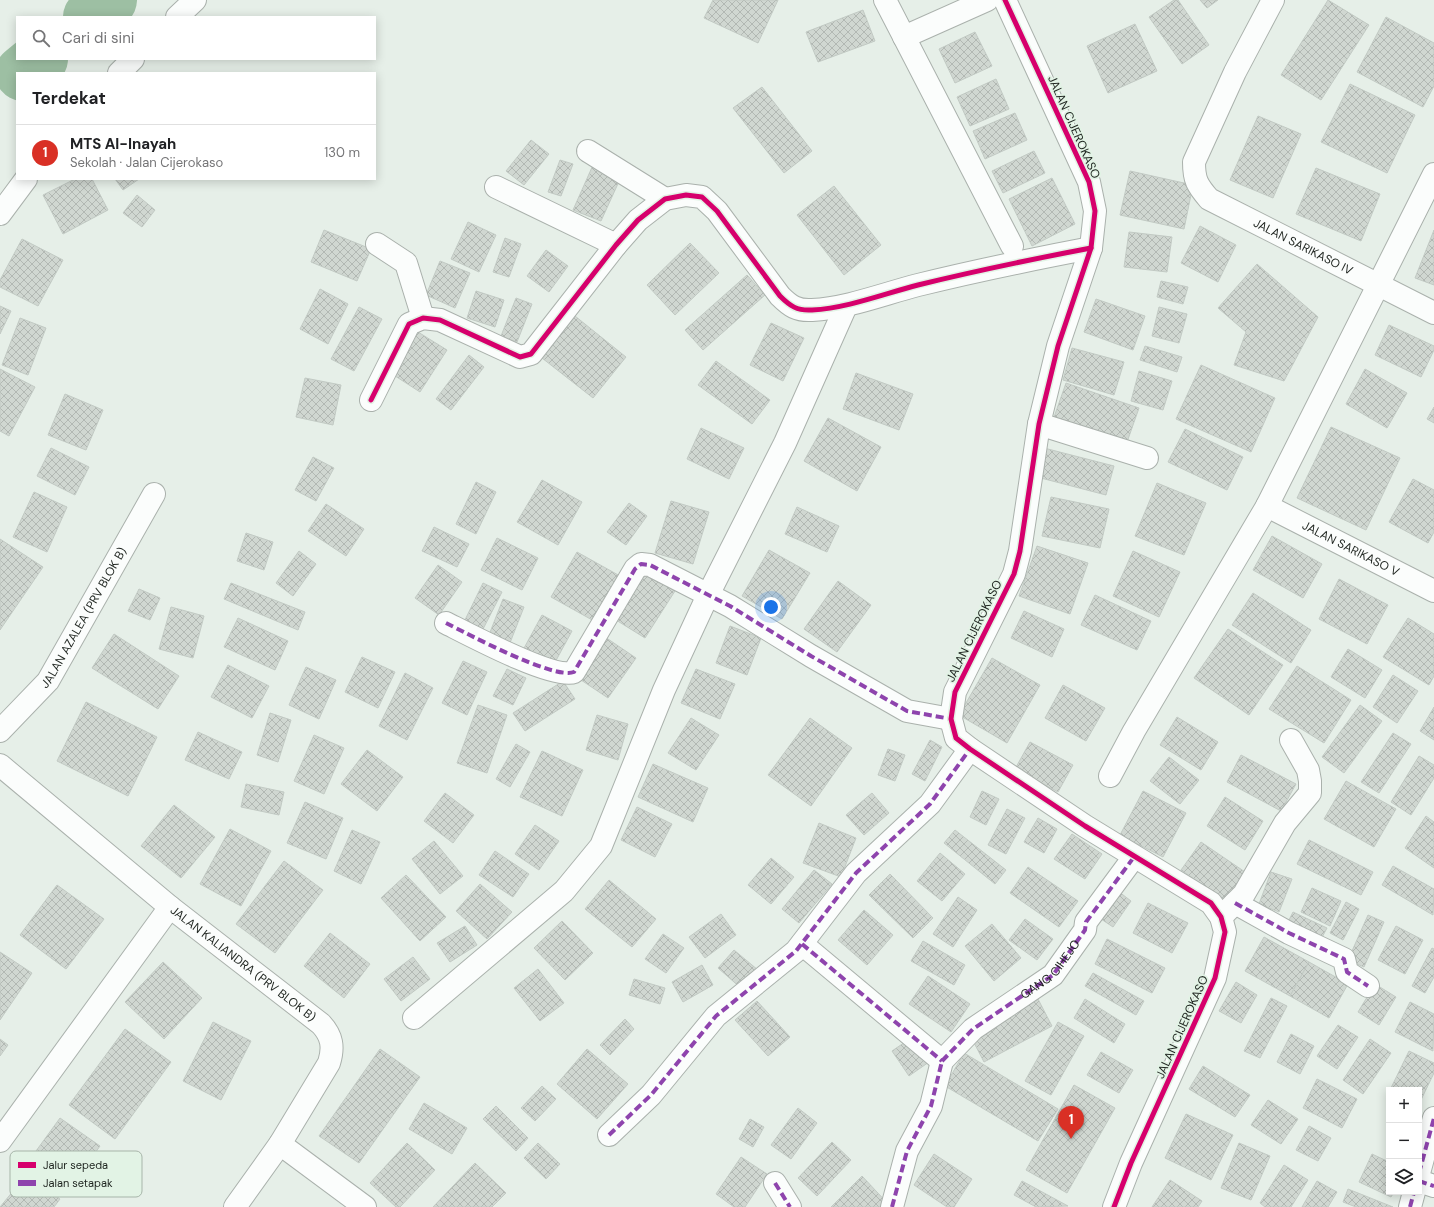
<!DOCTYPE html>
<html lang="id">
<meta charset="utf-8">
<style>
:root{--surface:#fff;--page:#f2f2f2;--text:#202124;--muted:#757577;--line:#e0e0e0;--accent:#d93025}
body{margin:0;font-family:"DM Sans",sans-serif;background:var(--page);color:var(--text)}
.controls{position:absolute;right:12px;bottom:12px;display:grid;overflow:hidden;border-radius:0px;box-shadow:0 2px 10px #0003}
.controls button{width:36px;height:36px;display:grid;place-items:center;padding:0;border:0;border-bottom:1px solid var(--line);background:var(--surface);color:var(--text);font:20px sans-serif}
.you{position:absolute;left:771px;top:607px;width:14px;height:14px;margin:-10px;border:3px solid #fff;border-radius:50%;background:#1a73e8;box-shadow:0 0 0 6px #1a73e833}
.badge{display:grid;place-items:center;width:26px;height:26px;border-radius:50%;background:var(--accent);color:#fff;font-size:13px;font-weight:700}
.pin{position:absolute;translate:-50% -33px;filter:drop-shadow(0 1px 2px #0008)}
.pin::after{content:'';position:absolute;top:21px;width:14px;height:12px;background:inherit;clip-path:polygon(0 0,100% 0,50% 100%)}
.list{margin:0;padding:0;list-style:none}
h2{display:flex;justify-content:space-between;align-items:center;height:52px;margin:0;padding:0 16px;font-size:17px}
h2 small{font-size:13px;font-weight:400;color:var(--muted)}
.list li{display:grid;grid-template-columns:26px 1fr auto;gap:12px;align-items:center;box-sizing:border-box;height:56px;padding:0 16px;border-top:1px solid var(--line)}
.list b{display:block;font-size:15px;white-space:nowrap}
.list p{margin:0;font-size:13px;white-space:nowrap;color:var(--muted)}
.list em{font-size:13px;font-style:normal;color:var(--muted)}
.icon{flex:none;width:22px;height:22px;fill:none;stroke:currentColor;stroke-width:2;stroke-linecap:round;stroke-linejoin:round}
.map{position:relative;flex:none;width:1434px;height:1207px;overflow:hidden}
.search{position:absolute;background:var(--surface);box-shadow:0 2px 10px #0003;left:16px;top:16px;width:360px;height:44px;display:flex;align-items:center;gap:10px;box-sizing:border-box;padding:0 14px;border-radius:0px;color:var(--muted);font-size:15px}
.panel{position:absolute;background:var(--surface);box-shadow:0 2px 10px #0003;left:16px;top:72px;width:360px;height:108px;border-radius:0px}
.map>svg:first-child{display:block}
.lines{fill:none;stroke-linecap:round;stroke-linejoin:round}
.river{stroke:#9dbfa3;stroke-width:56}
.building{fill:url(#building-cross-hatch);stroke:#c2cac4}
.street-casing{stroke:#aab1ac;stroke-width:24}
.street{stroke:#fbfdfc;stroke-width:22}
.quiet{stroke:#8e44ad;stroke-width:4;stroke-dasharray:8 4;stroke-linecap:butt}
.cycleway-casing{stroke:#e2f3e5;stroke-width:8}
.cycleway{stroke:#d6006c;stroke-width:5}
.labels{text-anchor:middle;stroke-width:3.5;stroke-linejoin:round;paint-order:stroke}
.street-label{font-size:12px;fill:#1d231e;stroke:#e2f3e5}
.key{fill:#e2f3e5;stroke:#a7b5a9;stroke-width:1}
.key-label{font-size:11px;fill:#1d231e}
</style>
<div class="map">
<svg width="1434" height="1207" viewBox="0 0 1434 1207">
<defs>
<pattern id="building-cross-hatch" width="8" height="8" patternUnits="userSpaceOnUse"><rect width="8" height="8" fill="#d0d7d1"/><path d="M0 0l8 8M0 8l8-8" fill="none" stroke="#b2b8b3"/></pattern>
</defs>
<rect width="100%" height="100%" fill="#e6efe8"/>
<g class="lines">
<!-- river -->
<g class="river">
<polyline points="91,17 109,0"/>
<polyline points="23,73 40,59"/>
</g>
</g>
<!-- building -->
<g class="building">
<polygon points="713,0 778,0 758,43 704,18"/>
<polygon points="1174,0 1178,0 1209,45 1182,64 1149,17"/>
<polygon points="1200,0 1218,0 1207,8"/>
<polygon points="1328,0 1369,25 1321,100 1281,75"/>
<polygon points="863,10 875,41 818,62 806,32"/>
<polygon points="1386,17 1434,43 1434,86 1423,107 1357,72"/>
<polygon points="1135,24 1157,71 1108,93 1087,46"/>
<polygon points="975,32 992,66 955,83 939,49"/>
<polygon points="996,79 1009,109 970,126 957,97"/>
<polygon points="1350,84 1415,115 1387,173 1321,142"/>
<polygon points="762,87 812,151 784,173 733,108"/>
<polygon points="1015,113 1027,140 985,159 973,131"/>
<polygon points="1258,116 1301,134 1273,198 1230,180"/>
<polygon points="531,140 549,154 524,185 506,171"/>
<polygon points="1034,151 1045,173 1003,193 992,171"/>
<polygon points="560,160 573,164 561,196 548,192"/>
<polygon points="593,165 621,177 601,221 573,210"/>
<polygon points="1316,168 1380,194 1361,241 1296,214"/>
<polygon points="1130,171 1193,185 1184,229 1120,215"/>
<polygon points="1052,178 1075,224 1032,246 1009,199"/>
<polygon points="75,179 92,179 108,210 63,234 43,195"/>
<polygon points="115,179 139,179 123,190"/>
<polygon points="834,186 881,245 844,275 797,215"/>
<polygon points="137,195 155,210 142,227 123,213"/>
<polygon points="468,222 496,235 479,272 451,259"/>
<polygon points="1200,226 1236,245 1218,282 1181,263"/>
<polygon points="324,230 371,249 357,281 311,262"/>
<polygon points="1434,230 1434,285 1415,278"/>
<polygon points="1129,232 1172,237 1167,272 1124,267"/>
<polygon points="505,238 521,244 509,277 493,272"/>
<polygon points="22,239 63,260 38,306 0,287 0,280"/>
<polygon points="690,243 719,273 675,315 647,285"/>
<polygon points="546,250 568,266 549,292 527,276"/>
<polygon points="440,261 470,273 455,308 426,295"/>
<polygon points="1257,264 1318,317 1284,381 1234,365 1246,332 1218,308"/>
<polygon points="747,275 765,295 703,350 685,330"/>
<polygon points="1161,281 1188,287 1183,304 1157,297"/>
<polygon points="320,289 348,304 328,344 300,329"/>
<polygon points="476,291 504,300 495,327 467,318"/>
<polygon points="516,298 532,304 517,342 501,336"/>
<polygon points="1096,299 1145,316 1133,350 1084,332"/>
<polygon points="0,306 11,311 0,334"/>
<polygon points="359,307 382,319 354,371 331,359"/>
<polygon points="1159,307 1187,314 1179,343 1152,336"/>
<polygon points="575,316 626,357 593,398 542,358"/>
<polygon points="20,318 46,328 28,375 2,365"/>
<polygon points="771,323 804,338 783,381 750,365"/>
<polygon points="1389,325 1434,346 1434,350 1421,377 1375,355"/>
<polygon points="418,332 447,350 420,392 392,374"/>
<polygon points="1145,346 1182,357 1177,372 1140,360"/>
<polygon points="1072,348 1124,362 1114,395 1063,380"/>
<polygon points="469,355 484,367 451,410 436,399"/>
<polygon points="716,361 770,400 752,424 698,385"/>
<polygon points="1201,365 1275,398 1251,452 1176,419"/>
<polygon points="0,369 35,387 9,436 0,431"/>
<polygon points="1365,369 1407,393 1387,428 1346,404"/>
<polygon points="1139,371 1172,381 1163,410 1131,401"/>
<polygon points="856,373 913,394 899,430 843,409"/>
<polygon points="305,378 341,385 333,425 296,417"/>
<polygon points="1066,383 1139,408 1126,445 1053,420"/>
<polygon points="65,394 103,410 86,450 48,435"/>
<polygon points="1434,407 1434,423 1427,419"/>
<polygon points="828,418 881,447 857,491 804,461"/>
<polygon points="1331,427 1400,458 1366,530 1297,498"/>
<polygon points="701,428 744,448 729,479 687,459"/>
<polygon points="1185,429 1243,457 1227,490 1168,462"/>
<polygon points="51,448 89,467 75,495 37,476"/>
<polygon points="1044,448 1114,466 1106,495 1037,477"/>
<polygon points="313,457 334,468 316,501 295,490"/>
<polygon points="1413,479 1434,490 1434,532 1428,543 1389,522"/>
<polygon points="542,480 582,502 558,545 517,522"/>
<polygon points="476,482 496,492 476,534 456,524"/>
<polygon points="1157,483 1206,503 1184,555 1135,536"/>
<polygon points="34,492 67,507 47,552 13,537"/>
<polygon points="1051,497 1109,509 1100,548 1042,536"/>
<polygon points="671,501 709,512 693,564 655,553"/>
<polygon points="629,503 647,516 626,545 607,532"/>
<polygon points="326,504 364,529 346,556 308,531"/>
<polygon points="797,507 839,526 827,552 785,534"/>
<polygon points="434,527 469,544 457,567 422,551"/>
<polygon points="246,533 273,542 264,570 237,561"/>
<polygon points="1272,536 1322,564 1303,598 1253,570"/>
<polygon points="497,538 538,558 522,590 481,570"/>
<polygon points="0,539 43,567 0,630"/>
<polygon points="1037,546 1088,563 1070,614 1019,596"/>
<polygon points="769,550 810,573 782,619 742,596"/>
<polygon points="299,551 316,564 293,596 276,583"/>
<polygon points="1133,551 1180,572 1159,617 1113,596"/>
<polygon points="577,552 620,576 594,621 551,597"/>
<polygon points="438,565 462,582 439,615 415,598"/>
<polygon points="646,573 675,591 645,638 616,620"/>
<polygon points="1339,579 1388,605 1367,644 1319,619"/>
<polygon points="838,581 871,605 837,652 804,629"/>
<polygon points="231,583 305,612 298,630 224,599"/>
<polygon points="483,583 502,592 481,633 463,624"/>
<polygon points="139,589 160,598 150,620 128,611"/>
<polygon points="1253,593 1311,630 1291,663 1232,625"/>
<polygon points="1095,595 1151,621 1137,650 1081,625"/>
<polygon points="503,599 524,607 508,648 487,640"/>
<polygon points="171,607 204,616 193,658 159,649"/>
<polygon points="1024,611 1064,629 1052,657 1011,638"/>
<polygon points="542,615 572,631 553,666 523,650"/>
<polygon points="238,618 288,641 275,670 224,647"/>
<polygon points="1408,618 1434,634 1434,676 1429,685 1383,657"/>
<polygon points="730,626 761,638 747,675 716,663"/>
<polygon points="1228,629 1283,665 1249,715 1194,678"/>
<polygon points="114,634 179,676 158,709 92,668"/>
<polygon points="605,637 636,658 608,698 578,678"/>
<polygon points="1348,649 1382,670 1365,698 1331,677"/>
<polygon points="362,657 395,672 378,708 345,692"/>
<polygon points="992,658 1040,685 1007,743 959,715"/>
<polygon points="463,661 487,672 467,715 442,703"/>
<polygon points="228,665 269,686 252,718 211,697"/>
<polygon points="1297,666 1351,700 1324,743 1269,709"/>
<polygon points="306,667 336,680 319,719 289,705"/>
<polygon points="507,669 526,678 513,705 493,696"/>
<polygon points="696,669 735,684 720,719 681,703"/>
<polygon points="405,673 433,688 407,740 379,726"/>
<polygon points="1393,675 1418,691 1397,723 1373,707"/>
<polygon points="563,681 575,699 525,731 513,713"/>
<polygon points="1063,685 1105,708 1086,741 1045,718"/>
<polygon points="86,702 157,737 128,796 57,761"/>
<polygon points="478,705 507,715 487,773 457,763"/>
<polygon points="1360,705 1382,721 1344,773 1322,757"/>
<polygon points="1434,707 1434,740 1420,731"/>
<polygon points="270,713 291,720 278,762 257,755"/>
<polygon points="597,715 628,724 618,760 586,750"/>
<polygon points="1177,717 1218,742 1201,770 1160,745"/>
<polygon points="691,718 719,735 696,770 668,753"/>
<polygon points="810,718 852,748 811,806 768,775"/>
<polygon points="198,732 242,752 229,779 185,760"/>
<polygon points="1393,733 1411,744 1379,793 1361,782"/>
<polygon points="314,735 344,748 324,794 294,781"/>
<polygon points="930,740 942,747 925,781 912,774"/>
<polygon points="1030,742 1073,765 1058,792 1015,769"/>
<polygon points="516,744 530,752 510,787 496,779"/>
<polygon points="888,749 905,755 895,781 878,775"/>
<polygon points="367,750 403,777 377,811 341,784"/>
<polygon points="542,751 583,770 562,816 520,797"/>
<polygon points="1241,755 1296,784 1281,811 1227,782"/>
<polygon points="1419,756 1434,765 1434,778 1411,815 1391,802"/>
<polygon points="1169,757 1199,780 1180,804 1150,781"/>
<polygon points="653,764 708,788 693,822 638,797"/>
<polygon points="1346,781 1396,809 1374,847 1324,819"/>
<polygon points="246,784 284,792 279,815 241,807"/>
<polygon points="982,791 999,799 986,825 970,817"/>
<polygon points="1143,791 1186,813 1163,857 1120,835"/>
<polygon points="445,793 474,815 453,843 424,821"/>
<polygon points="872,793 889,813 864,835 846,815"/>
<polygon points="1225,797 1263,821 1245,850 1207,826"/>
<polygon points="305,802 343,818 326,859 287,843"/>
<polygon points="174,805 215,837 181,878 141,846"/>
<polygon points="637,807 672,824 655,857 621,840"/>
<polygon points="1007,809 1025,818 1006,854 988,845"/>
<polygon points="1426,816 1434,822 1434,868 1405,848"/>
<polygon points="1038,818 1057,829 1044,853 1024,842"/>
<polygon points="819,823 856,838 841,877 803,863"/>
<polygon points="535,825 559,841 539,870 515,854"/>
<polygon points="230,829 271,851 241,906 200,884"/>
<polygon points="352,830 380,842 361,884 334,871"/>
<polygon points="955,830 1006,870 995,884 944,843"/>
<polygon points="1072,834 1102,854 1085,879 1054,859"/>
<polygon points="1309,840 1373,872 1361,895 1297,864"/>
<polygon points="434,841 463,876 440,894 412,859"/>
<polygon points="1201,842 1248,874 1228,902 1181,870"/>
<polygon points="495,851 529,874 513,897 479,875"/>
<polygon points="940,853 965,874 942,901 917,881"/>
<polygon points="771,858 794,877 771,904 748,885"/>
<polygon points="284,861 323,890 275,953 236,924"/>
<polygon points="1393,866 1434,889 1433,915 1382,885"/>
<polygon points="1028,867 1078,901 1059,927 1010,893"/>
<polygon points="814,870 832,884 799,923 782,909"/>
<polygon points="1271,872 1292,879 1279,912 1259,904"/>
<polygon points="890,874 933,918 913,938 869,895"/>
<polygon points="406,875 446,917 420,941 381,898"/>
<polygon points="609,880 656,919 632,947 585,909"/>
<polygon points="480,884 512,912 487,939 456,911"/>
<polygon points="57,885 104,919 66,969 20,935"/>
<polygon points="1114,888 1131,901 1113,927 1095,915"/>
<polygon points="1312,888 1341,901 1330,926 1301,912"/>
<polygon points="958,897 977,910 953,947 933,934"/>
<polygon points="1346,902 1359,909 1343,940 1330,933"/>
<polygon points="1148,903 1188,923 1172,953 1133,933"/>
<polygon points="864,910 893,935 867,965 838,940"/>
<polygon points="1293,912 1327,928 1319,943 1286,926"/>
<polygon points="721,914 736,935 705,958 689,937"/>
<polygon points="1368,915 1384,922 1364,967 1348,960"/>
<polygon points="1025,919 1053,939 1037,960 1009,940"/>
<polygon points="562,921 593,953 565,980 534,948"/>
<polygon points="992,924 1021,958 994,981 965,946"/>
<polygon points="465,926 477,945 450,962 437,943"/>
<polygon points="1396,926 1423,940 1405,974 1378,960"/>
<polygon points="330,933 370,964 344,998 304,966"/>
<polygon points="663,934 684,948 666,973 645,959"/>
<polygon points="1264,937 1309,962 1290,996 1245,971"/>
<polygon points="1107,939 1165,968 1152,993 1095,964"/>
<polygon points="923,941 965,965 954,985 911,961"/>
<polygon points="1432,948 1434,949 1434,977 1425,993 1412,986"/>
<polygon points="734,950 758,970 742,989 718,968"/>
<polygon points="0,952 32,973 0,1020"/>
<polygon points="413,957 430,979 401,1001 384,979"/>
<polygon points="163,962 202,998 164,1039 125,1002"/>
<polygon points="1309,962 1348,984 1329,1018 1290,996"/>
<polygon points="702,965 713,985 683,1002 672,982"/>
<polygon points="538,969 564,1003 540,1021 514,988"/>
<polygon points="1093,973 1144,1001 1136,1015 1085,986"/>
<polygon points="928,976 970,1004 951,1032 909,1004"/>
<polygon points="634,979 665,988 660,1004 629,995"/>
<polygon points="1236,982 1257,995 1241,1023 1219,1011"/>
<polygon points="1375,984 1396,997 1379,1025 1358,1012"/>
<polygon points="1271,998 1287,1006 1260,1058 1244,1051"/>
<polygon points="1038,999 1052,1026 984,1062 970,1035"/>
<polygon points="1085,999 1125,1024 1114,1043 1074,1018"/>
<polygon points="757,1001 790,1037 768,1056 735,1020"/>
<polygon points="1410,1002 1434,1014 1433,1051 1395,1032"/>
<polygon points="625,1019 634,1029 610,1055 600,1045"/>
<polygon points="213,1022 251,1041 221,1100 183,1081"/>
<polygon points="1058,1022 1084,1036 1051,1095 1025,1081"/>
<polygon points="1338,1025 1358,1037 1337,1069 1317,1056"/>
<polygon points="125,1029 171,1062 115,1139 69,1105"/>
<polygon points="1291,1034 1314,1046 1300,1074 1277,1062"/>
<polygon points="911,1038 929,1062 909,1076 892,1051"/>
<polygon points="0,1039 8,1045 0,1056"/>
<polygon points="1370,1039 1391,1053 1363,1094 1343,1080"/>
<polygon points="380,1049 420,1077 359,1163 319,1136"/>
<polygon points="587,1049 628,1084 597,1119 557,1084"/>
<polygon points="1409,1051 1434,1063 1434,1073 1419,1104 1419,1090 1390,1090"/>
<polygon points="1101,1052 1133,1070 1119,1093 1087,1075"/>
<polygon points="964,1053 1058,1109 1038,1141 945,1086"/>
<polygon points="1203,1066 1250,1095 1235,1117 1189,1089"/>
<polygon points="1317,1079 1357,1099 1342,1128 1303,1108"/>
<polygon points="1074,1085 1115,1108 1067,1193 1026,1170"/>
<polygon points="542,1086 556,1099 535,1121 521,1108"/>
<polygon points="1268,1100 1298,1119 1281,1144 1251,1125"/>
<polygon points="424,1103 467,1128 452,1154 409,1129"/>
<polygon points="496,1106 528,1138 516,1151 483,1119"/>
<polygon points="798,1108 817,1123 791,1159 771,1145"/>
<polygon points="1186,1114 1233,1135 1211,1180 1165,1158"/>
<polygon points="60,1118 100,1146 76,1180 36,1151"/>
<polygon points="750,1119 764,1127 753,1147 739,1139"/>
<polygon points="1309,1126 1331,1138 1318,1161 1296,1150"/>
<polygon points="832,1142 851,1160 817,1196 798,1178"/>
<polygon points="407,1143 435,1170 400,1207 396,1207 370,1183"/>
<polygon points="538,1143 560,1164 546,1179 524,1158"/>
<polygon points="1239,1143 1270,1156 1251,1200 1221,1188"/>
<polygon points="934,1154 972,1179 954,1207 947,1207 914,1185"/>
<polygon points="1372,1154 1389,1162 1389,1192 1394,1192 1391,1197 1359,1182"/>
<polygon points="741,1157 767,1174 745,1207 734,1207 716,1194"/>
<polygon points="475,1163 506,1193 492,1207 433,1207"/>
<polygon points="1284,1165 1308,1180 1291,1207 1265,1207 1260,1203"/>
<polygon points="27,1174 60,1199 54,1207 0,1207"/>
<polygon points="862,1176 891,1207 831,1207"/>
<polygon points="1170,1180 1202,1201 1198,1207 1152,1207"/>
<polygon points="1022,1181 1068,1206 1036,1207 1014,1195"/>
<polygon points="1317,1181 1337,1192 1328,1207 1302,1207"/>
<polygon points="1348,1189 1393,1207 1356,1207 1343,1202"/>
</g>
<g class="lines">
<!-- street casing -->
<g class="street-casing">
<g id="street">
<polyline points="885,0 1012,246"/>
<polyline points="1005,0 1089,182 1095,211 1091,248 1058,346 1039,424 1020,551 1014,574 955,692 951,719 956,738 970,749 1085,826 1211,903 1221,917 1225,932 1215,978 1131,1163 1114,1207"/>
<path id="s1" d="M 1273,0 L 1235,72 L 1194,162 C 1194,180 1197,185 1209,199 L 1434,313"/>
<polyline points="177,17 195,0"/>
<polyline points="904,37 987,0"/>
<polyline points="119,73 133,59"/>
<polyline points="588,151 665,199"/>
<polyline points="496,187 616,245"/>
<polyline points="0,214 26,179"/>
<polyline points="377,244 406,263 423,318"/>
<path d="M 371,400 L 409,324 L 423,318 L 440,320 L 520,357 L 531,354 L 616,245 L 638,220 L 665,199 L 686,195 L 702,197 L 717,211 L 780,296 C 790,306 797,311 812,310 C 848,308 883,294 918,285 C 975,271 1033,259 1091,248"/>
<polyline points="1039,424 1147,458"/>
<path id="s2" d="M 1267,506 L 1434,591"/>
<path d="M 446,623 C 468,634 554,680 574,672 L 635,569 L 641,564 L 650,565 L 730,606 L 811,656 L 907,711 L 951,719"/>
<path id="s3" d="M 0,731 L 48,681 L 154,494"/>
<path id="s4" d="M 0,765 L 170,907 L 321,1024 C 332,1036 334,1047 329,1063 L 280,1144 L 235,1207"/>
<polyline points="1110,776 1134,731 1267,506 1434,174"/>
<polyline points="1235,903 1289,933 1344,959 1347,972 1368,986"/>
<polyline points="1221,917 1244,894 1285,823 1310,793 1310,781 1308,770 1291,740"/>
<polyline points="802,944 942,1061"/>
<polyline points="414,1018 564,891 601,846 664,690 708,595 785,443 846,306"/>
<polyline points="942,1061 973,1029 1053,975 1085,930 1086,922 1134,857"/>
<polyline points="609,1135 651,1095 716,1016 796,951 856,873 930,804 970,749"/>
<polyline points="0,1141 170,907"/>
<polyline points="280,1144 365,1207"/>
<polyline points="1419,1173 1434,1118"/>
<polyline points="1419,1181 1434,1186"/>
<polyline points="775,1183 790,1207"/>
<polyline points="892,1207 907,1151 931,1106 942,1061"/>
<polyline points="1410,1207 1414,1192"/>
</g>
</g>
<!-- street -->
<use href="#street" class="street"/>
<!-- quiet -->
<g class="quiet">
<path d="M 446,623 C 468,634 554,680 574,672 L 635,569 L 641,564 L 650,565 L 730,606 L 811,656 L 907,711 L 951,719"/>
<polyline points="1235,903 1289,933 1344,959 1347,972 1368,986"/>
<polyline points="802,944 942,1061"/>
<path id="s5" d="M 942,1061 L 973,1029 L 1053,975 L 1085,930 L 1086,922 L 1134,857"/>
<polyline points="609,1135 651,1095 716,1016 796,951 856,873 930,804 970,749"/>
<polyline points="1419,1173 1434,1118"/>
<polyline points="1419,1181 1434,1186"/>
<polyline points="775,1183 790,1207"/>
<polyline points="892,1207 907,1151 931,1106 942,1061"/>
<polyline points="1410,1207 1414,1192"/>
</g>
<!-- cycleway casing -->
<g class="cycleway-casing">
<g id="cycleway">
<polyline points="1005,0 1089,182 1095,211 1091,248 1058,346 1039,424 1020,551 1014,574 955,692 951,719 956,738 970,749 1085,826 1211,903 1221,917 1225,932 1215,978 1131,1163 1114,1207"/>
<path d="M 371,400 L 409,324 L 423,318 L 440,320 L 520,357 L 531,354 L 616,245 L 638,220 L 665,199 L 686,195 L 702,197 L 717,211 L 780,296 C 790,306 797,311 812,310 C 848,308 883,294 918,285 C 975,271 1033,259 1091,248"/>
</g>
</g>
<!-- cycleway -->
<use href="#cycleway" class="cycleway"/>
</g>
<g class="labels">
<!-- street labels -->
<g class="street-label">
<text transform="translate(1074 127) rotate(66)" y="4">JALAN CIJEROKASO</text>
<text dy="4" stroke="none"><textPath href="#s1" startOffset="327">JALAN SARIKASO IV</textPath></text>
<text dy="4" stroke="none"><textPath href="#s2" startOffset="94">JALAN SARIKASO V</textPath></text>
<text dy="4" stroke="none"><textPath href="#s3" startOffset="142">JALAN AZALEA (PRV BLOK B)</textPath></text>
<text transform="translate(974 631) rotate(-64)" y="4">JALAN CIJEROKASO</text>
<text dy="4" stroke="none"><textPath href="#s4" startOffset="314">JALAN KALIANDRA (PRV BLOK B)</textPath></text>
<text dy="4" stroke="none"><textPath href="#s5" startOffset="143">GANG CIHEJO</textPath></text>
<text transform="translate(1182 1027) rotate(-66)" y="4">JALAN CIJEROKASO</text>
</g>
</g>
<!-- legend -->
<rect x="10" y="1151" width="132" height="46" rx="6" class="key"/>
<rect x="18" y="1162" width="18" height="6" fill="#d6006c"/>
<rect x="18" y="1180" width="18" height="6" fill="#8e44ad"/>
<g class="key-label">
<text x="43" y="1169">Jalur sepeda</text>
<text x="43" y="1187">Jalan setapak</text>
</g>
</svg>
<div class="controls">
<button>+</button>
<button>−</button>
<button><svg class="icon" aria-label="layers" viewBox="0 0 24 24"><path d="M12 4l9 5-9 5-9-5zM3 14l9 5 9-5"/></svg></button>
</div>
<div class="you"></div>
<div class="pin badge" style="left:1071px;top:1139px">1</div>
<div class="search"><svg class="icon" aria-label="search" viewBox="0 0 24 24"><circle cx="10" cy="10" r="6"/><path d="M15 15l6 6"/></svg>Cari di sini</div>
<section class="panel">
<h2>Terdekat<small></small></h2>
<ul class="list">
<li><span class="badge">1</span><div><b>MTS Al-Inayah</b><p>Sekolah · Jalan Cijerokaso</p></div><em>130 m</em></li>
</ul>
</section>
</div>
